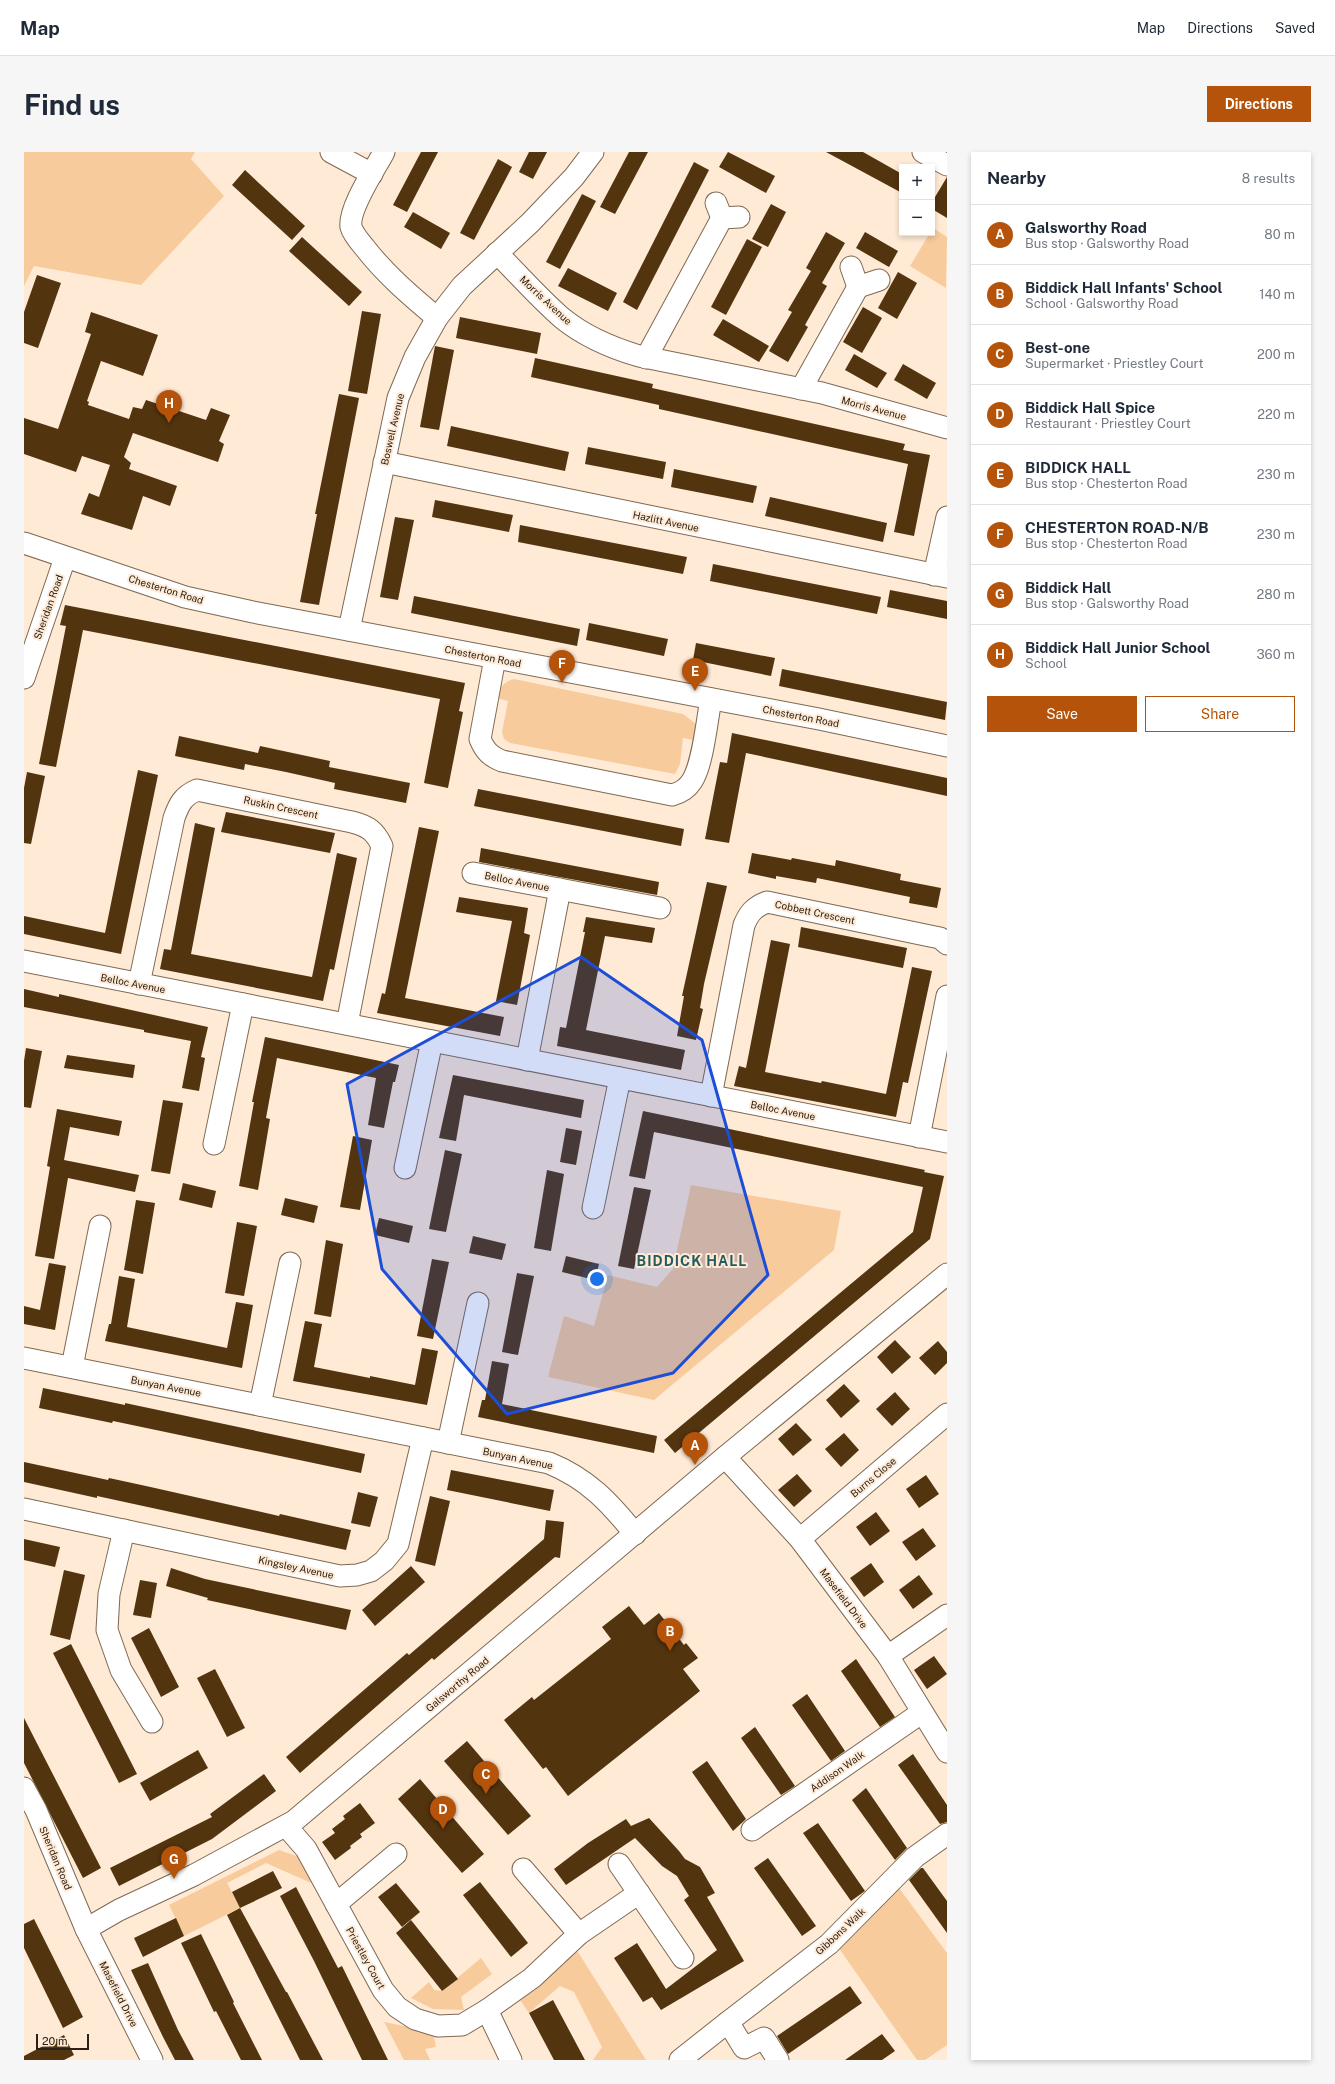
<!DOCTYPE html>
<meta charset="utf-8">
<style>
:root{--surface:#fff;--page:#f6f6f7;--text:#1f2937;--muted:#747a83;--line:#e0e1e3;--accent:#b45309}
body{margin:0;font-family:"Public Sans",sans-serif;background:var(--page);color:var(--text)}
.controls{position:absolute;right:12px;top:12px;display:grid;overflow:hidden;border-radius:0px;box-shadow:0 2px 6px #0003}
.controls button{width:36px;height:36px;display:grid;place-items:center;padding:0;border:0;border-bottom:1px solid var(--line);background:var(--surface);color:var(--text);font:20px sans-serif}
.scale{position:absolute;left:12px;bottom:10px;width:53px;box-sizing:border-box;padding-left:4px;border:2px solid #2a2117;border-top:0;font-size:11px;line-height:14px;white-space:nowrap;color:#2a2117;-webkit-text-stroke:3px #ffead6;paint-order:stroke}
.you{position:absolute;left:573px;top:1127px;width:14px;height:14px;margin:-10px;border:3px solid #fff;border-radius:50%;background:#1a73e8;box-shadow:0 0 0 6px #1a73e833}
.badge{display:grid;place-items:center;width:26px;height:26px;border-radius:50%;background:var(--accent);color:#fff;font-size:13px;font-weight:700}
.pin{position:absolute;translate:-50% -33px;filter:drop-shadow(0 1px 2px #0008)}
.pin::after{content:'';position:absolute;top:21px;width:14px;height:12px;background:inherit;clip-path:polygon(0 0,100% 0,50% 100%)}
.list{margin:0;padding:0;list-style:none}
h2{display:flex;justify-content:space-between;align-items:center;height:52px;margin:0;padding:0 16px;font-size:17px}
h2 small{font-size:13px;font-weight:400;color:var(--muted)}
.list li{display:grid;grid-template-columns:26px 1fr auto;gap:12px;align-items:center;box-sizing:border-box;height:60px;padding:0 16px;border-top:1px solid var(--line)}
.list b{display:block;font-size:15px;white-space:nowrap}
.list p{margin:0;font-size:13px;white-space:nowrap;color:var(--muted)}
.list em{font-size:13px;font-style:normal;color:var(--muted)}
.actions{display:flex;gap:8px;padding:12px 16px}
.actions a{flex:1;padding:9px 0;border:1px solid var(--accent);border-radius:0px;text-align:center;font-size:14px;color:var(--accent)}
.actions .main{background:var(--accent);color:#fff}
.map{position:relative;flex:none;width:923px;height:1908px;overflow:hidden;border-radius:0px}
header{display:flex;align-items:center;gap:24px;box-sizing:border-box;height:56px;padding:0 20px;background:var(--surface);border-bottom:1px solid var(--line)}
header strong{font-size:19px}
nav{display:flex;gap:22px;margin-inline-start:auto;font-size:14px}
.intro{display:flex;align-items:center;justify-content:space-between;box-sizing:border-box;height:96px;padding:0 24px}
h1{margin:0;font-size:28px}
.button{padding:10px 18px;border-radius:0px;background:var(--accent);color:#fff;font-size:14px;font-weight:700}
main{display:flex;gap:24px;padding:0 24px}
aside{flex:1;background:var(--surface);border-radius:0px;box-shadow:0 2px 6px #0003}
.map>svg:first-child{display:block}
.green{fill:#f8cb9c}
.building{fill:#52340f}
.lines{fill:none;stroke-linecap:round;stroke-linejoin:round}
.street-casing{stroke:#7f6952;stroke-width:23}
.street{stroke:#fff;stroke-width:21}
.marked{fill:#1d4ed8;fill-opacity:0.2;stroke:#1d4ed8;stroke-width:3;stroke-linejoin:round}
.labels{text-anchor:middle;stroke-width:4;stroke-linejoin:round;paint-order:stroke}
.street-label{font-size:10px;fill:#2a2117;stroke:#ffead6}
.district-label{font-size:14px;font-weight:bold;letter-spacing:1px;fill:#225c61;stroke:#ffead6}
</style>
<header>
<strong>Map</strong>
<nav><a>Map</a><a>Directions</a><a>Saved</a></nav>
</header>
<div class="intro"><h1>Find us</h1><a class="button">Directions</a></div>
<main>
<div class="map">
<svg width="923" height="1908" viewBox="0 0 923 1908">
<rect width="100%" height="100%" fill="#ffead6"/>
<!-- green -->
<g class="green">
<polygon points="0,0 171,0 167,7 200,44 117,133 10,114 0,134"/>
<polygon points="909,76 923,85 922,136 886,114 906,81 908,81"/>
<path d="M 490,527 L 659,562 L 672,572 L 669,588 L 659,586 L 656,612 L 651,622 L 486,591 L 480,587 L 478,580 L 484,549 L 472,546 C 476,536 479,530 490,527 Z"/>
<polygon points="667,1033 817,1059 810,1098 630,1248 524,1225 540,1164 570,1174 584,1123 633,1135 649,1117"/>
<polygon points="255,1698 281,1707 294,1734 242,1711 203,1731 216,1756 160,1784 145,1753"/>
<polygon points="872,1732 923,1801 923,1893 901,1908 893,1908 812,1792"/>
<polygon points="547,1789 622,1908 569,1908 578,1895 550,1840 536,1834 505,1861 490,1839"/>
<polygon points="457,1806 468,1822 437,1845 440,1858 409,1857 387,1846 405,1830 410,1838 418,1839"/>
<polygon points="360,1870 409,1880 412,1895 401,1897 406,1908 380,1908"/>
</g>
<!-- building -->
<g class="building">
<polygon points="397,0 414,0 383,60 369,53"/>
<polygon points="505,0 523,0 509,27 495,20"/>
<polygon points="605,0 624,0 591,62 576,55"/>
<polygon points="704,0 751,24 742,41 695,15"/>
<polygon points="802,0 839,0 878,22 878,41"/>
<polygon points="474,7 488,15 450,88 436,81"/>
<polygon points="670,10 685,18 613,158 599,150"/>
<polygon points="221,18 281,74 268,88 208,33"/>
<polygon points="923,25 923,66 908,57 908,50"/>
<polygon points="558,42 572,49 536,117 522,110"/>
<polygon points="747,52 762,60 744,95 728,87"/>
<polygon points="389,60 426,81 417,97 380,75"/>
<polygon points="802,80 821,91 798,131 803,134 781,173 784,175 764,210 745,199 768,160 764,158 787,119 782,116"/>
<polygon points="841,80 874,99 865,115 832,96"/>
<polygon points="278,85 338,140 325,154 265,99"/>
<polygon points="723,87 738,95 702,163 687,155"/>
<polygon points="544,116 593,141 584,159 534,134"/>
<polygon points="874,120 893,131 873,167 854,156"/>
<polygon points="13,123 37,131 14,196 0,191 0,160"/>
<polygon points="839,155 858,166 838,201 819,190"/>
<polygon points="338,159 357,162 343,242 324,239"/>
<polygon points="67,160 134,183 119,224 77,209 63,249 65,250 64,253 105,267 109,255 118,257 122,248 182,268 187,256 206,263 195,289 200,292 194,310 109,281 100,305 107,311 105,317 153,334 146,354 119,344 108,378 57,362 65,341 75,345 86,313 58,304 52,320 0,302 0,266 34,277 67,182 61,180"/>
<polygon points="436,165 517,181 513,202 432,186"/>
<polygon points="699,167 745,194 735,210 689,183"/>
<polygon points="411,194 430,198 415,278 396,275"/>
<polygon points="830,202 863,221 853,236 821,218"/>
<polygon points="511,206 629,232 628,236 881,292 879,298 906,303 890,384 870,380 884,312 635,257 635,253 507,225"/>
<polygon points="879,212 912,231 903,247 870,228"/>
<polygon points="315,242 335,246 295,453 276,450 293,362 291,362"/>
<polygon points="427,274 545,300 541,319 423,294"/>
<polygon points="564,295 642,310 639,327 561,312"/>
<polygon points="650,317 733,334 729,351 647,335"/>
<polygon points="746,345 863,371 859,390 741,364"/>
<polygon points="411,348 489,363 485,380 408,365"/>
<polygon points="371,365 390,368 374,448 356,445"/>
<polygon points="496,373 663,405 659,422 494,390"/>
<polygon points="689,412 857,445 853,462 686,429"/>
<polygon points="866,438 923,449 923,467 863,455"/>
<polygon points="390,444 556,477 553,494 387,461"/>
<polygon points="41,453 441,531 435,559 439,560 424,636 400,631 416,547 59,478 32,615 15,612 42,474 36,473"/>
<polygon points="565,471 644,487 640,504 562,488"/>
<polygon points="672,491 751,506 747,524 669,508"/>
<polygon points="758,517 923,550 921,568 755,534"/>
<polygon points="708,581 923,626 923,644 722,601 705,691 681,687 696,610 703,611"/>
<polygon points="155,584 234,601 236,594 306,609 305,615 386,631 382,651 310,637 311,631 262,620 221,612 220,618 151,604"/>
<polygon points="114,618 134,623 97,802 0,782 0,764 81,781"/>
<polygon points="3,620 21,624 7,692 0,691 0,636"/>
<polygon points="454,637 660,677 657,694 450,654"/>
<polygon points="202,660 311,681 306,701 197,680"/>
<polygon points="171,671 191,676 167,802 288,825 313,701 333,706 310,818 306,817 299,849 136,817 140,797 147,798"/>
<polygon points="395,675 415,679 381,846 480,865 476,884 353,861 358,841 361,842"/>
<polygon points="457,696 635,730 633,743 455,710"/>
<polygon points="728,701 767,708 768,706 811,714 812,708 877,722 876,728 917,736 913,756 885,751 886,745 793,726 792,731 752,724 752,727 724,721"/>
<polygon points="683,730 703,734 680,832 676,856 679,857 672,888 653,884 660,844 658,844"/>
<polygon points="435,745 504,756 500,781 506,783 493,853 472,849 488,769 432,760"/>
<polygon points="562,765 631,776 628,791 581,784 562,878 661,898 657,918 533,894 536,875 542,876 561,780 559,780"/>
<polygon points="777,775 883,796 879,816 774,795"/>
<polygon points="747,788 766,792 741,920 797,931 798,929 862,942 888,815 908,819 884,931 879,930 872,965 710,934 715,914 722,916"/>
<polygon points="0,837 35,845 35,842 184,875 177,905 181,906 175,939 158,936 167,889 120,880 120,878 0,855"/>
<polygon points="241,885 375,913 371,930 369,930 360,976 344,973 352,926 253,906 242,966 246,967 234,1038 215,1034 230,950 228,950"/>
<polygon points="2,896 18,899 7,956 0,955 0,909"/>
<polygon points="43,903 111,913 109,926 40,916"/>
<polygon points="429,923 560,948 557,966 440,943 432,989 415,986"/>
<polygon points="139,948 159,951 146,1022 127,1019"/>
<polygon points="33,957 98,969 95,984 46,975 40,1008 115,1023 111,1040 44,1026 30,1107 11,1104 26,1015 23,1014"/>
<polygon points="619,959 901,1018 900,1020 920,1024 906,1087 651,1301 640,1288 889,1080 899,1035 630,980 621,1027 605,1024"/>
<polygon points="542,976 558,979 552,1013 536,1010"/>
<polygon points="329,984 348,988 336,1058 316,1055"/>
<polygon points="421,998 438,1002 422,1080 405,1077"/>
<polygon points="523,1018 540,1022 527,1099 510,1096"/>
<polygon points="159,1031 192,1039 188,1056 155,1048"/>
<polygon points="610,1035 627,1038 610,1117 594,1114"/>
<polygon points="261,1046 294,1054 290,1071 257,1063"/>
<polygon points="112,1048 131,1051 119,1122 100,1118"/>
<polygon points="355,1066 389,1074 385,1091 351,1083"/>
<polygon points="213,1070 233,1074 220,1144 201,1141"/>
<polygon points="449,1084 482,1092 478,1108 445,1101"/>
<polygon points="302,1088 319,1092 307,1165 290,1162"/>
<polygon points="542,1104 575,1112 571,1128 538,1120"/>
<polygon points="408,1107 425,1110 409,1187 393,1184"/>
<polygon points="25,1111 42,1114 31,1178 0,1172 0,1154 16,1158"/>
<polygon points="493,1121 510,1124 494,1203 478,1200"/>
<polygon points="95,1124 111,1127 103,1175 203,1196 212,1150 229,1153 218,1216 81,1189 85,1172 87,1172"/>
<polygon points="281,1169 298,1172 290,1215 346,1226 346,1224 391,1233 398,1196 414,1199 403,1253 269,1229"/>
<polygon points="871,1188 887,1205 868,1222 853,1205"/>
<polygon points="914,1189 923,1200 923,1211 911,1223 895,1206"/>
<polygon points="468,1209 485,1212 478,1252 633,1284 630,1301 454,1265 458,1248 461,1248"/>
<polygon points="820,1232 836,1249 817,1266 802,1248"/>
<polygon points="19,1236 101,1253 101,1251 341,1302 337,1321 89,1269 88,1271 15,1256"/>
<polygon points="871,1240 886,1257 868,1274 852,1257"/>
<polygon points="772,1271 788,1288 769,1304 754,1287"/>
<polygon points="820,1281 835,1298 817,1315 801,1297"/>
<polygon points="0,1310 84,1328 85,1326 122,1334 255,1364 256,1362 327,1378 322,1398 73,1344 73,1346 0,1330"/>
<polygon points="427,1318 530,1338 526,1359 423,1338"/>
<polygon points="773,1322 788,1339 770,1355 754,1338"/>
<polygon points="902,1323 915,1342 895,1356 882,1337"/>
<polygon points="334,1340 354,1345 346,1375 327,1371"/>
<polygon points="406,1344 426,1349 411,1414 391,1409"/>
<polygon points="852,1360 866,1379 846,1394 832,1375"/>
<polygon points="522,1368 540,1370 536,1406 531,1405 410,1508 408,1506 276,1621 262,1605 383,1501 385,1503 520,1387"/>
<polygon points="899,1376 912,1394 892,1409 878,1390"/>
<polygon points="0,1387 36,1395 31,1415 0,1408"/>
<polygon points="847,1411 860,1430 840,1445 826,1426"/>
<polygon points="387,1414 401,1430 351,1474 338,1458"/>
<polygon points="147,1416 181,1427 327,1458 322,1478 183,1448 184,1446 142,1434"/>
<polygon points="40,1418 61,1423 46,1488 26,1483"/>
<polygon points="895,1423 909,1442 889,1457 875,1438"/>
<polygon points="116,1428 133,1431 127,1466 109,1463"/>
<polygon points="605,1454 620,1473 635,1461 660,1493 662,1491 674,1506 659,1517 676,1539 544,1644 522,1615 519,1617 480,1568 508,1545 510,1548 587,1487 578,1475"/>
<polygon points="125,1476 155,1535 137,1545 107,1486"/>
<polygon points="47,1492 113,1622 95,1631 29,1501"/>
<polygon points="910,1504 923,1522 903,1537 890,1518"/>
<polygon points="832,1507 871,1565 856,1575 817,1519"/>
<polygon points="191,1517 221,1576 203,1585 173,1526"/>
<polygon points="783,1542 821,1599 807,1609 768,1553"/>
<polygon points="0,1566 77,1716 59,1726 0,1611"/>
<polygon points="731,1575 771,1634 757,1643 717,1586"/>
<polygon points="443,1589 507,1664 484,1683 420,1609"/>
<polygon points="174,1598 184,1616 126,1649 116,1631"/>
<polygon points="889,1602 923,1653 923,1670 916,1672 874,1613"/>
<polygon points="683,1609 722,1667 709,1679 668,1620"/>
<polygon points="240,1622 252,1639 188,1687 95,1734 86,1716 188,1665 186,1662"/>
<polygon points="396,1627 460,1702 438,1721 374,1647"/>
<polygon points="842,1636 883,1696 871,1708 828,1648"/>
<polygon points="336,1651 351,1671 336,1682 338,1685 326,1694 327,1696 311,1708 298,1690 311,1681 308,1677 321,1667 319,1664"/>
<polygon points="625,1666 655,1699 661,1707 676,1715 691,1741 683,1745 720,1809 637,1858 628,1845 619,1850 590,1806 613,1791 642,1837 693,1798 660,1748 665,1744 653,1724 638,1714 611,1686 542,1733 530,1717 564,1691 602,1667 607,1674"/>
<polygon points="794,1671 841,1739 827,1749 779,1681"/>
<polygon points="744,1706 792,1774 778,1784 730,1716"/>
<polygon points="897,1716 899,1716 923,1749 923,1781 885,1728"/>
<polygon points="249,1719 258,1736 216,1756 208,1740"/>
<polygon points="456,1730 504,1791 487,1805 439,1743"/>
<polygon points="372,1731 396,1760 378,1775 354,1745"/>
<polygon points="272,1735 314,1816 318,1814 364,1908 338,1908 290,1809 256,1744"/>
<polygon points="216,1756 262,1840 263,1840 299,1908 276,1908 203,1763"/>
<polygon points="152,1766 160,1784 119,1805 110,1786"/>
<polygon points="10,1767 59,1865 39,1876 0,1796 0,1772"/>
<polygon points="387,1768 434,1827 418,1839 372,1781"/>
<polygon points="177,1782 210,1850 209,1851 238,1908 217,1908 192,1859 190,1860 157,1791"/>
<polygon points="124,1811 154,1878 170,1908 151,1908 139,1885 107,1818"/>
<polygon points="826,1834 838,1851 764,1902 753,1884"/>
<polygon points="529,1848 561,1908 530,1908 505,1861"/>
<polygon points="858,1882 871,1899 858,1908 821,1908"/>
<polygon points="40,1883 50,1903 40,1908 0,1908 0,1904"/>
</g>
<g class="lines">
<!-- street casing -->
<g class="street-casing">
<g id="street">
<polyline points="307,0 348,22"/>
<path d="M 360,0 C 351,17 324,57 327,75 C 329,82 336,90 341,96 C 362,123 387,144 413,166"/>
<polyline points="899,0 923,13"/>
<polyline points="692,51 698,66 715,65"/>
<path d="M 473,101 C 494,122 515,146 538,166 C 560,184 588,196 615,204 L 798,241 L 923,276"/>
<polyline points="827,115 834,135 855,128"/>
<polyline points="622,206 698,66"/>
<polyline points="777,237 834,135"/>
<polyline points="360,310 923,425"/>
<polyline points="0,391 161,445 229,460 795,567 923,594"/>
<polyline points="910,423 923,365"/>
<polyline points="325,478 374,246 391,205 413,166 438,134 506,71 550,25 569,0"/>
<path d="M 471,506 L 456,587 C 461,599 466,604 478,609 L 648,643 C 656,641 663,637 668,629 C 679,612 683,568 687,547"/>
<polyline points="0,526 41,406"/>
<polyline points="449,721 636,756"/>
<polyline points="0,809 923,990"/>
<path d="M 115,832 L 150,666 C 155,652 159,644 173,638 L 328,670 C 344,674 351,679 358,694 L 323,872"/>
<polyline points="503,908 536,737"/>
<path d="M 687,944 L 720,773 C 725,761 730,755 743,750 L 906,784 L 916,786 L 923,792"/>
<polyline points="895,985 923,844"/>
<polyline points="190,992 219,852"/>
<polyline points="381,1016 408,889"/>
<polyline points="569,1056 596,926"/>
<path d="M 0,1206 L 525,1311 C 564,1327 585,1350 611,1382"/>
<polyline points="48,1215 76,1074"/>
<polyline points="236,1253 266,1111"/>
<polyline points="424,1291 454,1151"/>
<polyline points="701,1305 776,1387 864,1504 923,1600"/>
<polyline points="0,1357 316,1424 333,1423 347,1419 360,1409 374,1392 399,1286"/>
<polyline points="100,1378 85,1442 83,1478 97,1518 128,1570"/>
<polyline points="776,1387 923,1262"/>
<polyline points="864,1504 923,1463"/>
<polyline points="0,1636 12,1658 62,1777 128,1908"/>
<polyline points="262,1674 282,1697 359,1838 373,1855 391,1867 414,1874 438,1873 463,1858 508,1826 555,1782 615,1741"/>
<polyline points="728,1678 897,1561"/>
<polyline points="595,1712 659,1806"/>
<polyline points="499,1717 555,1782"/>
<polyline points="312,1752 372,1702"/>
<polyline points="62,1777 95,1758 170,1723 270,1669 701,1305 923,1122"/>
<polyline points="463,1858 487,1908"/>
<polyline points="704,1870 805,1792 891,1705 923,1682"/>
<polyline points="656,1908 704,1870 720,1896 740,1886 754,1908"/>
</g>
</g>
<!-- street -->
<use href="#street" class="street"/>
</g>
<!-- marked area -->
<path class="marked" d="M 557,805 L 678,888 L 744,1123 L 649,1221 L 483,1262 L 358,1117 L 323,932 Z"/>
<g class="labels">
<!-- street labels -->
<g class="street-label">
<text transform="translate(522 148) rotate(43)" y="4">Morris Avenue</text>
<text transform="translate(850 256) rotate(15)" y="4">Morris Avenue</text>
<text transform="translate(368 277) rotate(-77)" y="4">Boswell Avenue</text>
<text transform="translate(642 369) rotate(12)" y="4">Hazlitt Avenue</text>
<text transform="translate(142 437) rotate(17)" y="4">Chesterton Road</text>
<text transform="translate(24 455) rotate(-70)" y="4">Sheridan Road</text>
<text transform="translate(459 504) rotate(11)" y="4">Chesterton Road</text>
<text transform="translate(777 564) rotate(11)" y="4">Chesterton Road</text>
<text transform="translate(257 655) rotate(12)" y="4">Ruskin Crescent</text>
<text transform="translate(493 729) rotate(11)" y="4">Belloc Avenue</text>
<text transform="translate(791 760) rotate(12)" y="4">Cobbett Crescent</text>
<text transform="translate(109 831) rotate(11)" y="4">Belloc Avenue</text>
<text transform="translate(759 958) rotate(11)" y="4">Belloc Avenue</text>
<text transform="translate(142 1234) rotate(11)" y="4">Bunyan Avenue</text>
<text transform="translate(494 1306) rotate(12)" y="4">Bunyan Avenue</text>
<text transform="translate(849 1325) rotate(-40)" y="4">Burns Close</text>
<text transform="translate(272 1415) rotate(12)" y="4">Kingsley Avenue</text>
<text transform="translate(820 1446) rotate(53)" y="4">Masefield Drive</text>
<text transform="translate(433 1532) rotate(-40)" y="4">Galsworthy Road</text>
<text transform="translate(813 1619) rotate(-35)" y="4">Addison Walk</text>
<text transform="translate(32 1706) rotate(67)" y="4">Sheridan Road</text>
<text transform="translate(816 1779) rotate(-43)" y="4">Gibbons Walk</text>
<text transform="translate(342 1806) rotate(61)" y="4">Priestley Court</text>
<text transform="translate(95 1842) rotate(63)" y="4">Masefield Drive</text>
</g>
<!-- district labels -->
<g class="district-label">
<text x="668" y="1114">BIDDICK HALL</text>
</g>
</g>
</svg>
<div class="controls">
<button>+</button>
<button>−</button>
</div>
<div class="scale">20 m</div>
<div class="you"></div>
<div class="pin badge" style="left:671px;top:1313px">A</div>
<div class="pin badge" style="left:646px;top:1499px">B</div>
<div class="pin badge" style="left:462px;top:1642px">C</div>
<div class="pin badge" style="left:419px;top:1677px">D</div>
<div class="pin badge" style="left:671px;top:539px">E</div>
<div class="pin badge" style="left:538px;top:531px">F</div>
<div class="pin badge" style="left:150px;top:1727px">G</div>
<div class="pin badge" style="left:145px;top:271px">H</div>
</div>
<aside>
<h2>Nearby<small>8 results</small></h2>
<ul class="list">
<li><span class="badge">A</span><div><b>Galsworthy Road</b><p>Bus stop · Galsworthy Road</p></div><em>80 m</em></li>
<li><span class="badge">B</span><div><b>Biddick Hall Infants' School</b><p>School · Galsworthy Road</p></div><em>140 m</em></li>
<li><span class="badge">C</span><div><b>Best-one</b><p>Supermarket · Priestley Court</p></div><em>200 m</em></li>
<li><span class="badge">D</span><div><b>Biddick Hall Spice</b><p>Restaurant · Priestley Court</p></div><em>220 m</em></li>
<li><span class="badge">E</span><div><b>BIDDICK HALL</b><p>Bus stop · Chesterton Road</p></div><em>230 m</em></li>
<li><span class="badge">F</span><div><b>CHESTERTON ROAD-N/B</b><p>Bus stop · Chesterton Road</p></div><em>230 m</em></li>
<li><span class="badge">G</span><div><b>Biddick Hall</b><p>Bus stop · Galsworthy Road</p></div><em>280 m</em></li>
<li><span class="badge">H</span><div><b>Biddick Hall Junior School</b><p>School</p></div><em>360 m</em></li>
</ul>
<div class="actions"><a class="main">Save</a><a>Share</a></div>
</aside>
</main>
